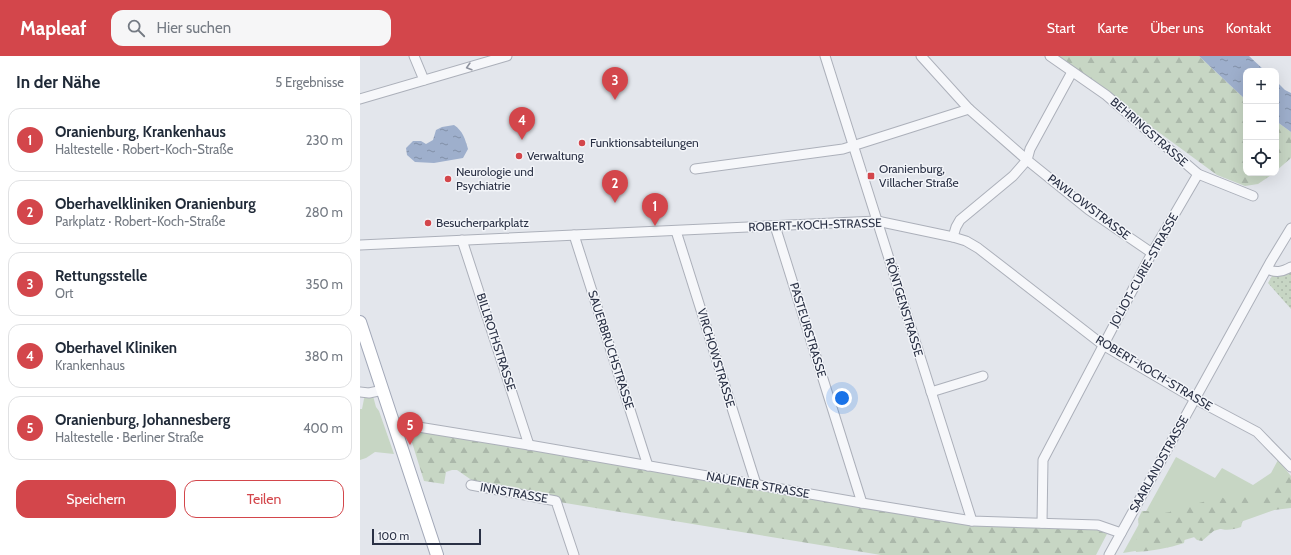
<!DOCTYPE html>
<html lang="de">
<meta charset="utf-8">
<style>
:root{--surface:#fff;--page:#f6f6f7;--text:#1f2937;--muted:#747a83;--line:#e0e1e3;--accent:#d3464b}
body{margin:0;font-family:Cabin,sans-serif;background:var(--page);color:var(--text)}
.controls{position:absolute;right:12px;top:12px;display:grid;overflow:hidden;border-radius:8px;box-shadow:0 4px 16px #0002}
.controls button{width:36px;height:36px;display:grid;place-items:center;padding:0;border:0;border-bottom:1px solid var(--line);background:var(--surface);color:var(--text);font:20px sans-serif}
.scale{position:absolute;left:12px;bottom:10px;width:109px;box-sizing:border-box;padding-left:4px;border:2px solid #2a3145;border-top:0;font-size:11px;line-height:14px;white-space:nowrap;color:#2a3145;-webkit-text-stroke:3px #f3f5f9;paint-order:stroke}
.you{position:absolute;left:482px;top:342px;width:14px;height:14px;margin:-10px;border:3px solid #fff;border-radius:50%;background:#1a73e8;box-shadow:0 0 0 6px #1a73e833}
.badge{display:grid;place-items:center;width:26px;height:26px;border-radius:50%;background:var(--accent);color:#fff;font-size:13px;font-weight:700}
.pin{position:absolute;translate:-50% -33px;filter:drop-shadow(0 1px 2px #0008)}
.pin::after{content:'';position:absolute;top:21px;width:14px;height:12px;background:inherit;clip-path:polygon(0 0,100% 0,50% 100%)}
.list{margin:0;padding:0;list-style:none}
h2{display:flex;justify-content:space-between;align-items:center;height:52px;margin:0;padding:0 16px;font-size:17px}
h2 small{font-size:13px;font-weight:400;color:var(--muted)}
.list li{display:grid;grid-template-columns:26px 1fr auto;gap:12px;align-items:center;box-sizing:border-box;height:64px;margin:0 8px 8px;padding:0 8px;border:1px solid var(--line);border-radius:12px}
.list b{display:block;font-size:15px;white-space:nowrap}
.list p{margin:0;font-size:13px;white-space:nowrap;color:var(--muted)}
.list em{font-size:13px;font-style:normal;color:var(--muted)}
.actions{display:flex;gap:8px;padding:12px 16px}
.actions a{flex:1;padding:9px 0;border:1px solid var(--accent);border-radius:12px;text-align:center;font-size:14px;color:var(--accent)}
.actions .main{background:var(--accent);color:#fff}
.icon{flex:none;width:22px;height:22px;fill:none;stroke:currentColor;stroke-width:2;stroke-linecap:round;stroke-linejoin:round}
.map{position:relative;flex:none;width:931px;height:499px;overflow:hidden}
header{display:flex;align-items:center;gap:24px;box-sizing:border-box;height:56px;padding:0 20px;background:var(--accent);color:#fff}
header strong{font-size:19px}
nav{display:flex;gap:22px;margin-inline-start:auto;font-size:14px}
.search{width:280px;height:36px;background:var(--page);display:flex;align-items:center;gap:10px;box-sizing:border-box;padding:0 14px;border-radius:12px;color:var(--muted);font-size:15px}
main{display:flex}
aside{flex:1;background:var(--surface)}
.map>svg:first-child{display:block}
.grass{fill:#c7d6c4}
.forest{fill:url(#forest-firs)}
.garden{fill:url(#garden-dots)}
.water{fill:url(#water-ripples)}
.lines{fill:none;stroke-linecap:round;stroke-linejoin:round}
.minor-casing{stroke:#acb0ba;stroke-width:11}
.major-casing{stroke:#a2a8b8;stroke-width:14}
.minor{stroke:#f6f7fa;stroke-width:9}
.major{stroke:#fff;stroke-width:12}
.oneway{stroke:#9094a0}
.poi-dot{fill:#d3464b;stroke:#f3f5f9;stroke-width:1.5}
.labels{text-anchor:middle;stroke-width:3;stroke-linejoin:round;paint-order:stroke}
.street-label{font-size:12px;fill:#2a3145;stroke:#f3f5f9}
.poi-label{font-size:12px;fill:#2a3145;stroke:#f3f5f9;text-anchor:start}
</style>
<header>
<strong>Mapleaf</strong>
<div class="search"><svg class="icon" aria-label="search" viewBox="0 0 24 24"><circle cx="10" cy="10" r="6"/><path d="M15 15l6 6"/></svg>Hier suchen</div>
<nav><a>Start</a><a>Karte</a><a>Über uns</a><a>Kontakt</a></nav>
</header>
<main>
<aside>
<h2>In der Nähe<small>5 Ergebnisse</small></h2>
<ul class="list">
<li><span class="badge">1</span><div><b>Oranienburg, Krankenhaus</b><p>Haltestelle · Robert-Koch-Straße</p></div><em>230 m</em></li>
<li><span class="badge">2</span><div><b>Oberhavelkliniken Oranienburg</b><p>Parkplatz · Robert-Koch-Straße</p></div><em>280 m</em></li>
<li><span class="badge">3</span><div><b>Rettungsstelle</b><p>Ort</p></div><em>350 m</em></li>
<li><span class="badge">4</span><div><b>Oberhavel Kliniken</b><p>Krankenhaus</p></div><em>380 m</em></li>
<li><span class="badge">5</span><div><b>Oranienburg, Johannesberg</b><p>Haltestelle · Berliner Straße</p></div><em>400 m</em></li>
</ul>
<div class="actions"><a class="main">Speichern</a><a>Teilen</a></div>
</aside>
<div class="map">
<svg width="931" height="499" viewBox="0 0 931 499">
<defs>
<pattern id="forest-firs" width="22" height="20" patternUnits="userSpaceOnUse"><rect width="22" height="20" fill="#c7d6c4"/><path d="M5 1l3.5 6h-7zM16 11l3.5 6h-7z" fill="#abb8aa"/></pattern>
<pattern id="garden-dots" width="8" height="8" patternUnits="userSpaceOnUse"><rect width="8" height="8" fill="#c7d6c4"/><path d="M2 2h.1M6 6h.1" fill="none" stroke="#abb8aa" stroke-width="1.8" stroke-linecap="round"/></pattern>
<pattern id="water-ripples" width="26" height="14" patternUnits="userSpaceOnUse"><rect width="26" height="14" fill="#9eafcc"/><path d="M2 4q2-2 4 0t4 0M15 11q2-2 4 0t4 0" fill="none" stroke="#818fa7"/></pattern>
</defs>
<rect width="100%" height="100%" fill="#e3e6ec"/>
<!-- grass -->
<g class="grass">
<polygon points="5,338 13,340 16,351 19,355 34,398 15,396 6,402 0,404 0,353 2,353"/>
<path d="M 816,401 L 855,422 L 862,412 L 893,429 L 911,417 L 918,404 L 931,420 L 931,448 C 878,467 819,490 763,497 Z"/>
</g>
<!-- forest -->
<g class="forest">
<polygon points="695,0 839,0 886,44 886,117 914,117 898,128 885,130 857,119"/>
<polygon points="916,65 931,76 931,102 916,115"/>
<polygon points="55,374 67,375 501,451 734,472 747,478 736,499 521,499 126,434 97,414 92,414 86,416 84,428 64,425 50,380"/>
<path d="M 924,420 L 931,421 L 931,452 L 914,454 L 896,450 L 885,455 L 881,471 C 872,474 866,475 857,472 L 842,485 L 837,484 L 831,478 L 825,481 L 824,487 C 809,492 792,495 776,496 L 775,492 L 782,487 L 776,483 L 777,477 L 779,472 L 778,463 L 782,455 L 792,455 C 797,459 803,457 810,456 C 820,442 825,451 839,447 C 851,445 857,434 868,446 L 876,442 L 888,441 L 902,437 L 906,433 L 913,431 L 920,426 Z"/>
</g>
<!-- garden -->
<polygon class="garden" points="931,206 931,253 908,227 917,211 925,211"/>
<!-- water -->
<g class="water">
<polygon points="839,0 889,0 905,15 886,15 886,44"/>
<polygon points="916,25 925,34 931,37 931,76 916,65"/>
<path d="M 94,69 C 103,75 105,83 108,93 L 103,102 L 74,107 L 55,106 L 47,99 L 46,92 L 53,85 L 61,85 L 66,88 L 73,84 L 76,74 L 82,71 Z"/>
</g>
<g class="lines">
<!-- minor casing -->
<g class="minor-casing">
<g id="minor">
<polyline points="54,0 64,24"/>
<polyline points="465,0 612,465"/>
<polyline points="561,0 609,53 667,104 729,154 792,197"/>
<polyline points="690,0 746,39 838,118 893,140"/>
<polyline points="0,43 147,0"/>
<polyline points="335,113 483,93 609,53"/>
<polyline points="415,170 502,447"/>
<polyline points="316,175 396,428"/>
<polyline points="214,179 288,410"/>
<polyline points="593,181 596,171 600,164 653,120 667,104 670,93 712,16"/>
<polyline points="102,184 169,389"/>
<polyline points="0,189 517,165 593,181 606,185 618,192 743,289 835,343 897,376 931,411"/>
<path d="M 907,213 C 916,217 922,216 931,211"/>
<polyline points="0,336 9,337 23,334"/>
<polyline points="571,336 623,320"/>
<polyline points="35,372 46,369 169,389 502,447 612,465 738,469 761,477"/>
<polyline points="111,429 196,445 214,499"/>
<polyline points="682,467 683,404 792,197 838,118"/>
<polyline points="749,499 911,205 931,172"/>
</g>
</g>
<!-- major casing -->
<g class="major-casing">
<polyline id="major" points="0,266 77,499"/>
</g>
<!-- minor -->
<use href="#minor" class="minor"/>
<!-- major -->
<use href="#major" class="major"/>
</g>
<!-- one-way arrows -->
<defs><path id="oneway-chevron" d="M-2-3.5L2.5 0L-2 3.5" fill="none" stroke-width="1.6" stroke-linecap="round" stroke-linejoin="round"/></defs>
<use class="oneway" href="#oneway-chevron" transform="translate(109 11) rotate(164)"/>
<!-- markers -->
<g class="poi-dot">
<circle cx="222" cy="87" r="4"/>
<circle cx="159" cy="100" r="4"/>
<rect x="507" y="116" width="8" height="8" rx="2"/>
<circle cx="88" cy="123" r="4"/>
<circle cx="68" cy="167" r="4"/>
</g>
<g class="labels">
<!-- street labels -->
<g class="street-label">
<text transform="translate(789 76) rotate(41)" y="4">BEHRINGSTRASSE</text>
<text transform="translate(729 151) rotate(37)" y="4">PAWLOWSTRASSE</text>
<text transform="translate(455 169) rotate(-2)" y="4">ROBERT-KOCH-STRASSE</text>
<text transform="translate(784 214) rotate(-61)" y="4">JOLIOT-CURIE-STRASSE</text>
<text transform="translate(544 251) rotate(73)" y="4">RÖNTGENSTRASSE</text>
<text transform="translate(448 274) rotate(73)" y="4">PASTEURSTRASSE</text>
<text transform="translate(136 286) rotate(72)" y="4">BILLROTHSTRASSE</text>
<text transform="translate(251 294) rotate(72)" y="4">SAUERBRUCHSTRASSE</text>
<text transform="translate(356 302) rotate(73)" y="4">VIRCHOWSTRASSE</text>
<text transform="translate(794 317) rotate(31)" y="4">ROBERT-KOCH-STRASSE</text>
<text transform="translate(799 408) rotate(-61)" y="4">SAARLANDSTRASSE</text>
<text transform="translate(398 429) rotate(10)" y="4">NAUENER STRASSE</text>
<text transform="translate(154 437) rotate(10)" y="4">INNSTRASSE</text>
</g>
<!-- poi labels -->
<g class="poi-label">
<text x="230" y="91">Funktionsabteilungen</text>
<text x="167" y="104">Verwaltung</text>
<text x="519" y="117">Oranienburg,<tspan x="519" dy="14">Villacher Straße</tspan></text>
<text x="96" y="120">Neurologie und<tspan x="96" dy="14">Psychiatrie</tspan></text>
<text x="76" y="171">Besucherparkplatz</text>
</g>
</g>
</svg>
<div class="controls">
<button>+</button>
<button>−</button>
<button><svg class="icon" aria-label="locate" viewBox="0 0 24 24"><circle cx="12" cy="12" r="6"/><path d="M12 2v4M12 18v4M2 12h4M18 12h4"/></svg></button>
</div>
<div class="scale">100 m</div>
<div class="you"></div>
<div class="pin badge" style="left:295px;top:170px">1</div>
<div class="pin badge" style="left:255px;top:147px">2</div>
<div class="pin badge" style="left:255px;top:44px">3</div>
<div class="pin badge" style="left:162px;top:84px">4</div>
<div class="pin badge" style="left:50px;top:389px">5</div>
</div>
</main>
